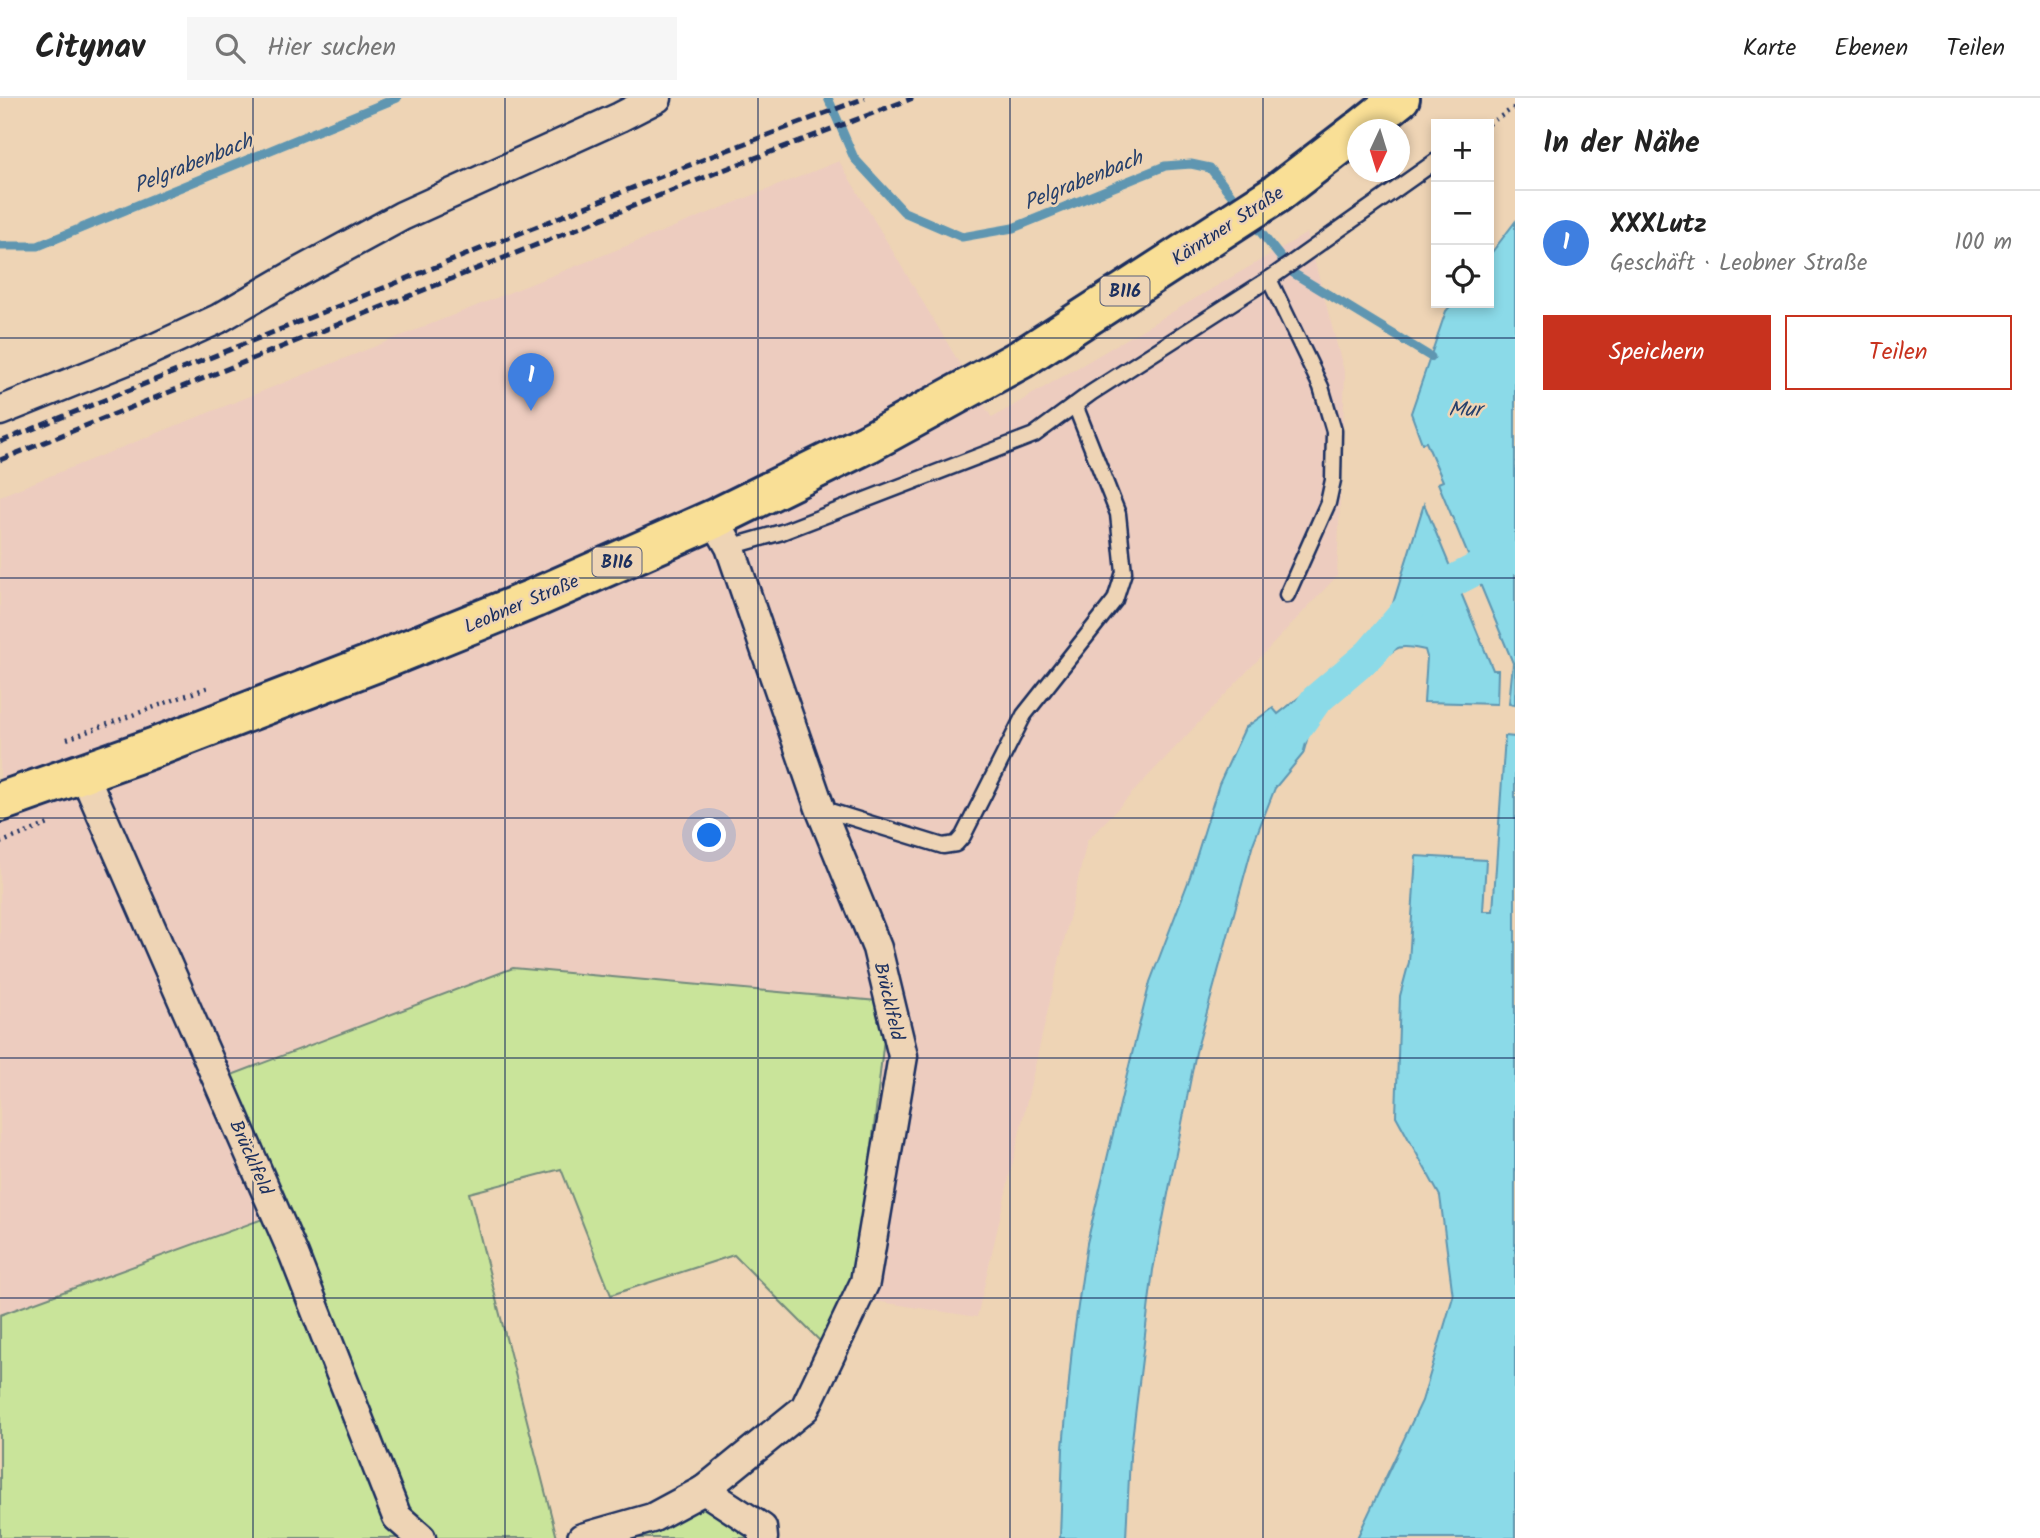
<!DOCTYPE html>
<html lang="de">
<meta charset="utf-8">
<style>
:root{--surface:#fff;--page:#f6f6f6;--text:#222;--muted:#767676;--line:#e0e0e0;--accent:#c8321e}
body{margin:0;font-family:Kalam,sans-serif;background:var(--page);color:var(--text)}
.controls{position:absolute;right:21px;top:21px;display:grid;overflow:hidden;border-radius:0px;box-shadow:0 4px 10px #0003}
.controls button{width:63px;height:63px;display:grid;place-items:center;padding:0;border:0;border-bottom:2px solid var(--line);background:var(--surface);color:var(--text);font:35px sans-serif}
.compass{position:absolute;left:1347px;top:21px;width:63px;height:63px;border-radius:50%;background:var(--surface);box-shadow:0 4px 10px #0003;rotate:184deg}
.you{position:absolute;left:710px;top:738px;width:24px;height:24px;margin:-18px;border:5px solid #fff;border-radius:50%;background:#1a73e8;box-shadow:0 0 0 10px #1a73e833}
.badge{display:grid;place-items:center;width:46px;height:46px;border-radius:50%;background:var(--accent);color:#fff;font-size:23px;font-weight:700}
.pin{position:absolute;translate:-50% -58px;filter:drop-shadow(0 2px 4px #0008)}
.pin::after{content:'';position:absolute;top:37px;width:24px;height:21px;background:inherit;clip-path:polygon(0 0,100% 0,50% 100%)}
.list{margin:0;padding:0;list-style:none}
h2{display:flex;justify-content:space-between;align-items:center;height:91px;margin:0;padding:0 28px;font-size:30px}
h2 small{font-size:23px;font-weight:400;color:var(--muted)}
.list li{display:grid;grid-template-columns:46px 1fr auto;gap:21px;align-items:center;box-sizing:border-box;height:105px;padding:0 28px;border-top:2px solid var(--line)}
.list b{display:block;font-size:26px;white-space:nowrap}
.list p{margin:0;font-size:23px;white-space:nowrap;color:var(--muted)}
.list em{font-size:23px;font-style:normal;color:var(--muted)}
.actions{display:flex;gap:14px;padding:21px 28px}
.actions a{flex:1;padding:16px 0;border:2px solid var(--accent);border-radius:0px;text-align:center;font-size:24px;color:var(--accent)}
.actions .main{background:var(--accent);color:#fff}
.icon{flex:none;width:38px;height:38px;fill:none;stroke:currentColor;stroke-width:2;stroke-linecap:round;stroke-linejoin:round}
.map{position:relative;flex:none;width:1515px;height:1440px;overflow:hidden}
header{display:flex;align-items:center;gap:42px;box-sizing:border-box;height:98px;padding:0 35px;background:var(--surface);border-bottom:2px solid var(--line)}
header strong{font-size:33px}
nav{display:flex;gap:38px;margin-inline-start:auto;font-size:24px}
.search{width:490px;height:63px;background:var(--page);display:flex;align-items:center;gap:18px;box-sizing:border-box;padding:0 24px;border-radius:0px;color:var(--muted);font-size:26px}
main{display:flex}
aside{flex:1;background:var(--surface)}
.map>svg:first-child{display:block}
.built{fill:#edccbf}
.green{fill:#c9e49a;stroke:#728a7c;stroke-width:2}
.water{fill:#8bdae8;stroke:#5e96b1;stroke-width:2}
.lines{fill:none;stroke-linecap:round;stroke-linejoin:round}
.stream{stroke:#5e96b1;stroke-width:9}
.canal{stroke:#8bdae8;stroke-width:32}
.service-casing{stroke:#1b2f5e;stroke-width:19}
.minor-casing{stroke:#1b2f5e;stroke-width:33}
.primary-casing{stroke:#1b2f5e;stroke-width:44}
.path{stroke:#1b2f5e;stroke-width:4.5;stroke-dasharray:2 5;stroke-linecap:butt}
.service{stroke:#eed4b5;stroke-width:14}
.minor{stroke:#eed4b5;stroke-width:28}
.primary{stroke:#f9df96;stroke-width:38}
.rail{stroke:#1b2f5e;stroke-width:5;stroke-dasharray:10 5;stroke-linecap:butt}
.grid{fill:none;stroke:#1b2f5e;stroke-width:2;stroke-opacity:0.55}
.labels{text-anchor:middle;stroke-width:5;stroke-linejoin:round;paint-order:stroke}
.shield{fill:#eed4b5;stroke:#5a6078;stroke-width:2}
.shield-label{font-size:18px;font-weight:bold;fill:#1b2f5e}
.street-label{font-size:19px;fill:#1b2f5e;stroke:#eed4b5}
.water-label{font-size:21px;font-style:italic;fill:#26406c;stroke:#eed4b5}
</style>
<header>
<strong>Citynav</strong>
<div class="search"><svg class="icon" aria-label="search" viewBox="0 0 24 24"><circle cx="10" cy="10" r="6"/><path d="M15 15l6 6"/></svg>Hier suchen</div>
<nav><a>Karte</a><a>Ebenen</a><a>Teilen</a></nav>
</header>
<main>
<div class="map">
<svg width="1515" height="1440" viewBox="0 0 1515 1440">
<rect width="100%" height="100%" fill="#eed4b5"/>
<filter id="ink" filterUnits="userSpaceOnUse"><feTurbulence type="fractalNoise" baseFrequency=".0143" numOctaves="2"/><feDisplacementMap in="SourceGraphic" scale="14" xChannelSelector="R" yChannelSelector="G"/><feConvolveMatrix kernelMatrix="1 2 1 2 8 2 1 2 1" color-interpolation-filters="sRGB"/></filter>
<g filter="url(#ink)">
<!-- built -->
<polygon class="built" points="839,63 992,320 1307,135 1345,277 1337,478 1087,743 977,1219 855,1200 887,904 271,1119 0,1217 0,398"/>
<!-- green -->
<g class="green">
<polygon points="513,870 888,904 855,1200 831,1254 734,1157 611,1197 561,1071 469,1095 557,1440 0,1440 0,1217 271,1118 221,981"/>
<polygon points="704,1392 763,1440 582,1440"/>
</g>
<!-- water -->
<g class="water">
<polygon points="1515,124 1515,607 1509,606 1513,565 1438,385 1443,383 1426,344 1422,345 1411,315 1446,213 1453,205 1489,205 1489,158"/>
<path d="M 1424,406 L 1493,572 L 1498,572 L 1497,606 L 1424,604 L 1427,559 L 1425,552 C 1400,546 1397,547 1379,565 L 1362,548 L 1380,533 L 1390,515 Z"/>
<polygon points="1307,593 1325,613 1316,620 1316,627 1310,631 1303,656 1275,690 1253,746 1196,954 1153,1172 1130,1358 1126,1440 1060,1440 1063,1350 1072,1250 1087,1145 1130,964 1150,884 1190,779 1219,686 1245,630 1273,610 1278,616"/>
<polygon points="1505,638 1515,639 1515,1440 1357,1440 1422,1303 1453,1199 1440,1098 1396,1018 1400,898 1409,864 1416,758 1486,762 1483,813 1493,813"/>
</g>
<g class="lines">
<!-- stream -->
<g class="stream">
<polyline points="828,0 854,60 904,114 962,139 1013,130 1165,68 1191,66 1210,70 1240,108"/>
<polyline points="1251,122 1293,175 1431,259"/>
<polyline points="0,148 38,148 397,0"/>
</g>
<!-- canal -->
<polyline class="canal" points="1292,636 1316,602 1370,556 1416,502 1490,464 1515,460"/>
<!-- service casing -->
<g class="service-casing">
<g id="service">
<polyline points="1269,181 1321,289 1334,333 1333,382 1328,405 1287,497"/>
<polyline points="730,449 782,434 1034,337 1091,295 1272,179 1436,63"/>
<polyline points="820,710 943,748 956,746 963,738 1024,617 1115,502 1124,474 1118,416 1075,307"/>
</g>
</g>
<!-- minor casing -->
<g class="minor-casing">
<g id="minor">
<polyline points="0,313 142,256 218,221 297,175 402,118 620,19 657,0"/>
<polyline points="83,674 294,1157 397,1419 421,1440"/>
<polyline points="704,1392 762,1430 763,1440"/>
<polyline points="582,1440 652,1420 704,1392 805,1310 865,1184 903,958 877,850 820,710 730,449 714,421"/>
</g>
</g>
<!-- primary casing -->
<g class="primary-casing">
<g id="primary">
<polyline points="1360,32 1400,0"/>
<polyline points="0,704 156,649 377,564 535,500 714,421 868,345 1021,261 1276,96 1358,33"/>
</g>
</g>
<!-- path -->
<g class="path">
<polyline points="1489,26 1515,9"/>
<polyline points="67,641 209,589"/>
<polyline points="0,745 51,725"/>
</g>
<!-- service -->
<use href="#service" class="service"/>
<!-- minor -->
<use href="#minor" class="minor"/>
<!-- primary -->
<use href="#primary" class="primary"/>
<!-- rail -->
<g class="rail">
<polyline points="0,344 712,58 865,0"/>
<polyline points="0,362 718,74 913,0"/>
</g>
</g>
</g>
<!-- grid -->
<path class="grid" d="M 253,0 L 253,1440M 505,0 L 505,1440M 758,0 L 758,1440M 1010,0 L 1010,1440M 1263,0 L 1263,1440M 0,240 L 1515,240M 0,480 L 1515,480M 0,720 L 1515,720M 0,960 L 1515,960M 0,1200 L 1515,1200"/>
<g class="labels">
<!-- shield labels -->
<g class="shield">
<rect x="1100.5" y="178.5" width="49" height="29" rx="5"/>
<rect x="592.5" y="449.5" width="49" height="29" rx="5"/>
</g>
<g class="shield-label">
<text x="1125" y="199">B116</text>
<text x="617" y="470">B116</text>
</g>
<!-- street labels -->
<g class="street-label">
<text transform="translate(1227 127) rotate(-33)" y="7">Kärntner Straße</text>
<text transform="translate(521 505) rotate(-23)" y="7">Leobner Straße</text>
<text transform="translate(890 903) rotate(77)" y="7">Brücklfeld</text>
<text transform="translate(252 1059) rotate(66)" y="7">Brücklfeld</text>
</g>
<!-- water labels -->
<g class="water-label">
<text transform="translate(193 65) rotate(-22)" y="7">Pelgrabenbach</text>
<text transform="translate(1083 82) rotate(-22)" y="7">Pelgrabenbach</text>
<text x="1465" y="318">Mur</text>
</g>
</g>
</svg>
<div class="controls">
<button>+</button>
<button>−</button>
<button><svg class="icon" aria-label="locate" viewBox="0 0 24 24"><circle cx="12" cy="12" r="6"/><path d="M12 2v4M12 18v4M2 12h4M18 12h4"/></svg></button>
</div>
<svg class="compass" viewBox="-18 -18 36 36"><path d="M0-13l5 13h-10z" fill="#e53935"/><path d="M0 13l5-13h-10z" fill="#767676"/></svg>
<div class="you"></div>
<div class="pin badge" style="left:531px;top:313px;background:#3f7fe0">1</div>
</div>
<aside>
<h2>In der Nähe<small></small></h2>
<ul class="list">
<li><span class="badge" style="background:#3f7fe0">1</span><div><b>XXXLutz</b><p>Geschäft · Leobner Straße</p></div><em>100 m</em></li>
</ul>
<div class="actions"><a class="main">Speichern</a><a>Teilen</a></div>
</aside>
</main>
